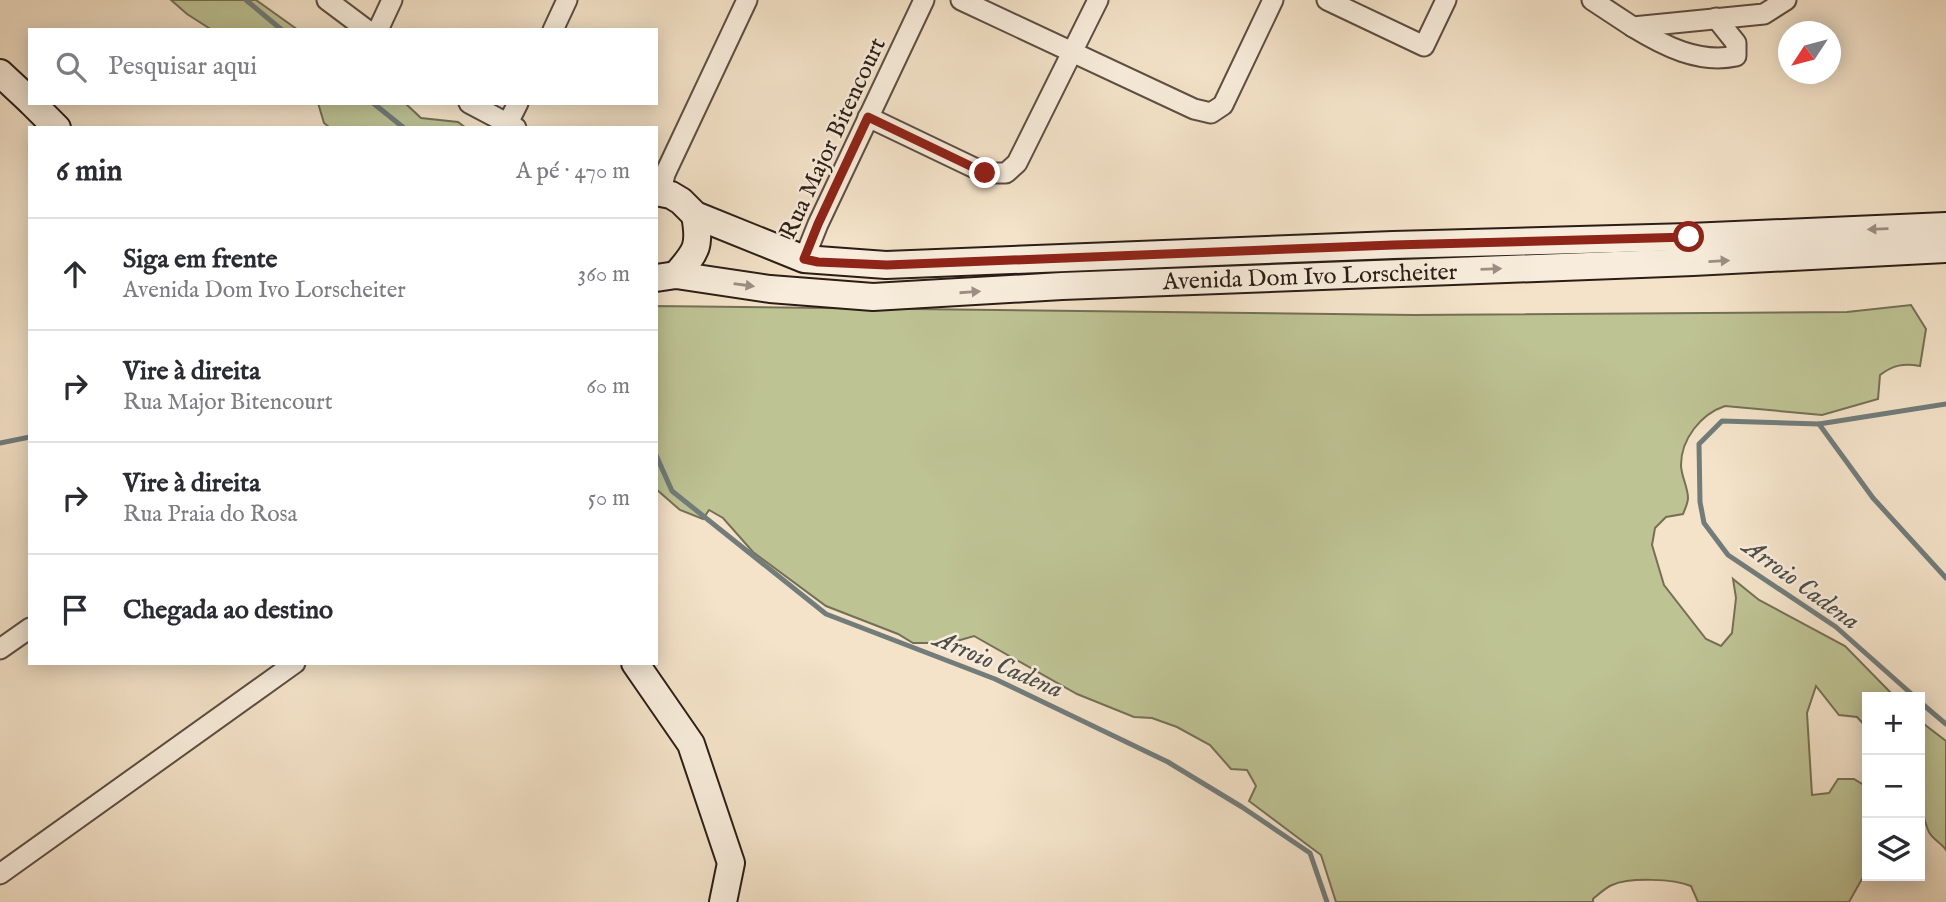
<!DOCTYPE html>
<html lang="pt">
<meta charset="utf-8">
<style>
:root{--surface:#fff;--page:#f2f2f3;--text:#2b2b33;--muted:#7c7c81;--line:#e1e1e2}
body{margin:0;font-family:"IM FELL English",serif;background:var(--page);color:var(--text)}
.controls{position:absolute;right:21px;bottom:21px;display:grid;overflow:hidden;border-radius:0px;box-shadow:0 4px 18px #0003}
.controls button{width:63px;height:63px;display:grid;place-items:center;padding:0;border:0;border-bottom:2px solid var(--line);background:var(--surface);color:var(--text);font:35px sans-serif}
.compass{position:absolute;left:1778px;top:21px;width:63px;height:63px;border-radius:50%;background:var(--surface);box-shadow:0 4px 18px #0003;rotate:234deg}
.stop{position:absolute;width:21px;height:21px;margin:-16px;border:5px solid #8f2418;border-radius:50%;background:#fff}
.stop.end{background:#8f2418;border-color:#fff;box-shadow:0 2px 7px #0008}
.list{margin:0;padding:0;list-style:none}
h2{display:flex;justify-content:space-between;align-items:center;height:91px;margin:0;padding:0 28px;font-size:30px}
h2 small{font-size:23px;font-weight:400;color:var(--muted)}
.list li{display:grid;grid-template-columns:46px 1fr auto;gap:21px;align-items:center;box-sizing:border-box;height:112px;padding:0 28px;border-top:2px solid var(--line)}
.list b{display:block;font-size:26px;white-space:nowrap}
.list p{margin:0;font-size:23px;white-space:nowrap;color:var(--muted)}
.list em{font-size:23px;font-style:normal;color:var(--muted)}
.icon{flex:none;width:38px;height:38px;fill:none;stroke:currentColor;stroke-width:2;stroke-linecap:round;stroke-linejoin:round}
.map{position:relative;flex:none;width:1946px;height:902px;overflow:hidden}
.search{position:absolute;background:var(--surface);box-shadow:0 4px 18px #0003;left:28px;top:28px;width:630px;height:77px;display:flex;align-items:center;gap:18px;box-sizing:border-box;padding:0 24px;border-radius:0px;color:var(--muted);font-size:26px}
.panel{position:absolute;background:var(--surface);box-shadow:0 4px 18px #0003;left:28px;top:126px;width:630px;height:539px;border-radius:0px}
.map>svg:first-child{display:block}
.green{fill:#bec394;stroke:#747055;stroke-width:2}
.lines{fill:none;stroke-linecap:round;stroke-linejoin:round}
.stream{stroke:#717c7b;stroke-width:5}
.street-casing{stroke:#5d4e43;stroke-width:23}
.secondary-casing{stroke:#2b1d16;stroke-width:30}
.street{stroke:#f8eddc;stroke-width:19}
.secondary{stroke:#f8eddc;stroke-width:26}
.oneway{fill:#9c8f83}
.route{stroke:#8f2418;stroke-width:9}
.labels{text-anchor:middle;stroke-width:5;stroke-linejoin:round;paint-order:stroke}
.street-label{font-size:24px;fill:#2b1d16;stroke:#f8eddc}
.water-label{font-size:26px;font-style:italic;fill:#4e4d49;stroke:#f8eddc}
</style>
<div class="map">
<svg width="1946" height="902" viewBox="0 0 1946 902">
<rect width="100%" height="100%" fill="#f4e3c9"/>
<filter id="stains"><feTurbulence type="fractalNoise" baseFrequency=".00286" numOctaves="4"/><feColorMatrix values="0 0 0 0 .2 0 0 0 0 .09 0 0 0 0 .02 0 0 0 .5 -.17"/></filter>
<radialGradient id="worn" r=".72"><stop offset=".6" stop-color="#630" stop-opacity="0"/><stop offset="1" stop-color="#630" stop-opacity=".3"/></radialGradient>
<!-- green -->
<g class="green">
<polygon points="171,0 256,0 298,30 212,30 187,14"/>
<polygon points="318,103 405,103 421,118 458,122 466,128 330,128 324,123"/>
<path d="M 1911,305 L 1926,329 L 1920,366 C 1904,363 1893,365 1880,375 L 1878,399 L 1822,415 L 1725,406 C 1701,414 1681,439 1681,465 C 1681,476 1688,487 1688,498 C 1688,503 1685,509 1683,514 L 1666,517 L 1655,528 L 1652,545 L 1664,585 L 1706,639 L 1721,646 L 1732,633 L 1736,598 L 1733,579 L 1759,600 L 1845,646 L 1895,697 L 1867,697 L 1867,728 L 1857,717 L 1839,715 L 1816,686 L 1807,713 L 1812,795 L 1829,793 L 1838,779 L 1854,779 L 1867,787 L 1867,870 L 1849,902 L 1698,902 L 1691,886 C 1674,879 1630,877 1612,885 C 1605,888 1599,894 1593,899 L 1593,902 L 1336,902 L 1321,855 L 1249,801 L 1256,786 L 1247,770 L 1231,769 L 1210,745 L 1177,727 L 1152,718 L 1134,717 L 1077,694 L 974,636 L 950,643 L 913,643 L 898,634 L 826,606 L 753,552 L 723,518 L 709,510 L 703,519 L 680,510 L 656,489 L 656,306 L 1414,315 L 1847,312 Z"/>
<path d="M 1920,721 L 1946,741 L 1946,850 C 1941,842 1931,839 1928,830 C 1915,797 1920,757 1920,721 Z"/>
</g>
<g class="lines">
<!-- stream -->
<g class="stream">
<polyline points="246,0 282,30"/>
<polyline points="373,103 404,128"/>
<polyline points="1819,424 1873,498 1946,578"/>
<polyline points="0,443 30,437"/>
<polyline points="656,455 672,491 826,614 995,679 1168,762 1242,807 1310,853 1327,902"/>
<polyline points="1915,697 1836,627 1728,555 1704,523 1700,502 1699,444 1722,421 1819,424 1946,404"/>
<polyline points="1920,702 1946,724"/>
</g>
<!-- street casing -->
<g class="street-casing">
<g id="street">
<polyline points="327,0 367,30"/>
<polyline points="961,0 1194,109 1211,113 1223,105 1273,0"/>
<polyline points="1327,0 1424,46 1446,0"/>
<polyline points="1592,0 1633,27 1764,14 1786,0"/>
<path d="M 1633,27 C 1664,46 1699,64 1736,56 L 1736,43 L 1716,18"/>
<polyline points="378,30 392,0"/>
<polyline points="553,30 567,0"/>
<polyline points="469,103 516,128"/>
<polyline points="868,117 985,173 1006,173 1017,163 1098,0"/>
<polyline points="508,123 518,103"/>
<polyline points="661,192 665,174 747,0"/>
<polyline points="804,259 818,224 924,0"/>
<polyline points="0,649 30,628"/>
<polyline points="0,874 295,663"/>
</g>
</g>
<!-- secondary casing -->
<g class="secondary-casing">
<g id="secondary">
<polyline points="0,73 30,101"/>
<polyline points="32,103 57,128"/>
<polyline points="656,192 671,195 681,201 695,215 804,259 886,265 1393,245 1689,237 1946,226"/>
<path d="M 676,275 C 696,252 701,247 695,215"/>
<polyline points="656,278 676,275 770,289 873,297 1062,286 1693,262 1946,249"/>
<polyline points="635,663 691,744 731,863 723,902"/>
</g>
</g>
<!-- street -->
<use href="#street" class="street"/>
<!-- secondary -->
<use href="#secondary" class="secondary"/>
</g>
<!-- one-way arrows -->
<defs><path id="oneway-solid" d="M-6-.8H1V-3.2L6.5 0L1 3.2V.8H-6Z" transform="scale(1.75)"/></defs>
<g class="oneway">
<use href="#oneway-solid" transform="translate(1878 229) rotate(178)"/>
<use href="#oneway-solid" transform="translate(1719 261) rotate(-3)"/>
<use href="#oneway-solid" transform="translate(1491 269) rotate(-2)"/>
<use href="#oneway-solid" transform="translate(744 285) rotate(8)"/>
<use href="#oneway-solid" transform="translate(970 292) rotate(-4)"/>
</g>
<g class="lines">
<!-- route -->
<polyline class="route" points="985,173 868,117 818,224 804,259 818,262 887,265 1393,245 1689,237"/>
</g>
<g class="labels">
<!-- street labels -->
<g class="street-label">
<text transform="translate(832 138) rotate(-65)" y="8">Rua Major Bitencourt</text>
<text transform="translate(1310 276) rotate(-2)" y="8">Avenida Dom Ivo Lorscheiter</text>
</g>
<!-- water labels -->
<g class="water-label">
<text transform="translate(1802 583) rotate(36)" y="9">Arroio Cadena</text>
<text transform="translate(999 663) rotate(23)" y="9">Arroio Cadena</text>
</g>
</g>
<rect width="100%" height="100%" filter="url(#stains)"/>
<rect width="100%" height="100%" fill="url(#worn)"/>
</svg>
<div class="controls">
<button>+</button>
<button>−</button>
<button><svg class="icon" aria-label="layers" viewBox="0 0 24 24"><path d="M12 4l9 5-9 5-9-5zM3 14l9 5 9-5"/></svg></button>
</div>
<svg class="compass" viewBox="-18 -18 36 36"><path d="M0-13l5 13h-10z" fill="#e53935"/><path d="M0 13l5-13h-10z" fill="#7c7c81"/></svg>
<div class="stop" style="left:1689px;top:237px"></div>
<div class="stop end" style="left:985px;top:173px"></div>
<div class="search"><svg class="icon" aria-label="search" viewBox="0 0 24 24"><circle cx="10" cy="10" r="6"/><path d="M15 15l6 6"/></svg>Pesquisar aqui</div>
<section class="panel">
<h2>6 min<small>A pé · 470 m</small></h2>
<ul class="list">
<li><svg class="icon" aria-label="ahead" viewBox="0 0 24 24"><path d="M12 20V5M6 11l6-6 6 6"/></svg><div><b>Siga em frente</b><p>Avenida Dom Ivo Lorscheiter</p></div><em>360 m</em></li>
<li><svg class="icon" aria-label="right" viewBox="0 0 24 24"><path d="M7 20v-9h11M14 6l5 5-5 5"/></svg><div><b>Vire à direita</b><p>Rua Major Bitencourt</p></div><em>60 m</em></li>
<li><svg class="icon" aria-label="right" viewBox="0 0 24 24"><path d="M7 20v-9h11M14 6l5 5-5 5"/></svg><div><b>Vire à direita</b><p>Rua Praia do Rosa</p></div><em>50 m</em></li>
<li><svg class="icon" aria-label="arrive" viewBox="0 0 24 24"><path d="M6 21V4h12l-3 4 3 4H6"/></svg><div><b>Chegada ao destino</b></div></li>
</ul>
</section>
</div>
